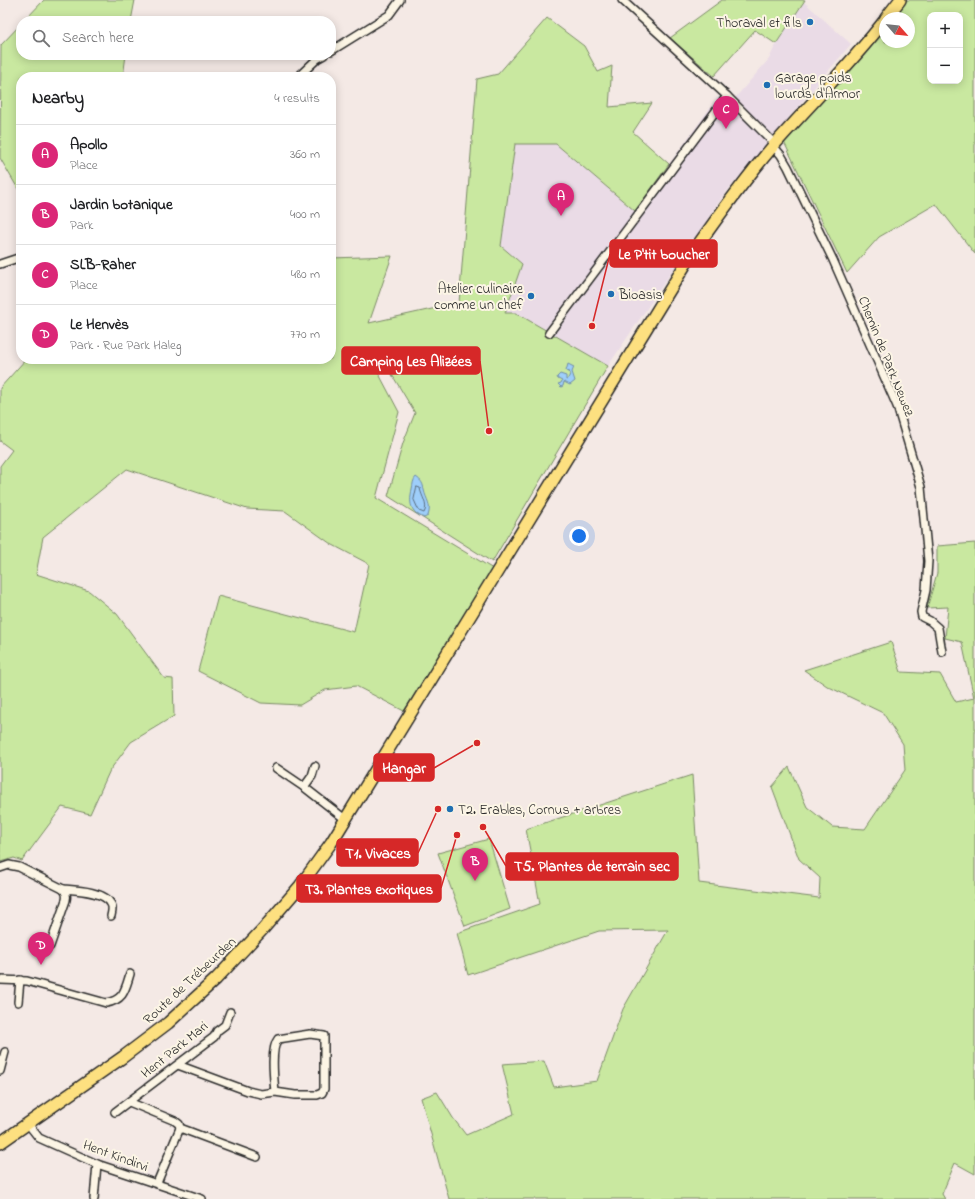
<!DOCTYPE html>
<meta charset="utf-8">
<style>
:root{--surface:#fff;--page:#f2f2f2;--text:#202124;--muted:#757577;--line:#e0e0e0;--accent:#db2777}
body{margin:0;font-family:"Indie Flower",sans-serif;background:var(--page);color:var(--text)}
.controls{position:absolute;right:12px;top:12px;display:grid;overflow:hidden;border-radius:8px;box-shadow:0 2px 10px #0003}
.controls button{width:36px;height:36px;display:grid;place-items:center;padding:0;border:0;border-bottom:1px solid var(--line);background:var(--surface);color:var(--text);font:20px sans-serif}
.compass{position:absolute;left:879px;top:12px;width:36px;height:36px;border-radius:50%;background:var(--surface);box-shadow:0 2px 10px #0003;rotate:118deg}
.you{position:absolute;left:579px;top:536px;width:14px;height:14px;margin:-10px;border:3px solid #fff;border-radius:50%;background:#1a73e8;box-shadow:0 0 0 6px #1a73e833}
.badge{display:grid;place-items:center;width:26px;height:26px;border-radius:50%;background:var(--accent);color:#fff;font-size:13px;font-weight:700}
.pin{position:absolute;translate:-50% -33px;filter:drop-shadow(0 1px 2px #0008)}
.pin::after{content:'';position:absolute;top:21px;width:14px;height:12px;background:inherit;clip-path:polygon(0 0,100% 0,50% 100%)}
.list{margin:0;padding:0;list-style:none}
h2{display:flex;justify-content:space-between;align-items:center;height:52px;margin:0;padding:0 16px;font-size:17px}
h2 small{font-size:13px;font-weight:400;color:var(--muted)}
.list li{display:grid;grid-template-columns:26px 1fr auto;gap:12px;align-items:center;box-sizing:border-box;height:60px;padding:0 16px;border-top:1px solid var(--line)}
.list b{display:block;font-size:15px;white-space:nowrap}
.list p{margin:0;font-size:13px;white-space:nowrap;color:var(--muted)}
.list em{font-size:13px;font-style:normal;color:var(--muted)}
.icon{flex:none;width:22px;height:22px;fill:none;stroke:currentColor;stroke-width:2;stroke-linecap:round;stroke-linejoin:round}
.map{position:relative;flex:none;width:975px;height:1199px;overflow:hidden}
.search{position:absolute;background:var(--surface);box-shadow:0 2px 10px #0003;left:16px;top:16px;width:320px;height:44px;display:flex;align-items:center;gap:10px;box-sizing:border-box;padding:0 14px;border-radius:16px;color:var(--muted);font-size:15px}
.panel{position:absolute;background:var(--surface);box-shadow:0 2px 10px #0003;left:16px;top:72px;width:320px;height:292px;border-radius:16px}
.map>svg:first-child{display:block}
.built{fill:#eadbe6}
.green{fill:#c9e8a0;stroke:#7a8a66;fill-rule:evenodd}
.water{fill:#9ecefa;stroke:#708da7}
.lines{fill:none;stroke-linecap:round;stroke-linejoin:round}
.shore{stroke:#596c7e;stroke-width:1}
.street-casing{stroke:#2b2b2b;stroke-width:10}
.primary-casing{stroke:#2b2b2b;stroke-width:14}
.street{stroke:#fcf5e5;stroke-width:7}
.primary{stroke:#fde080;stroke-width:11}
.poi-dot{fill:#1f6fb2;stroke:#fcf5e5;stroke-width:1.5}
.labels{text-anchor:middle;stroke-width:4;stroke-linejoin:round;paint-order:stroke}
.poi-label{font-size:14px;fill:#2b2b2b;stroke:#fcf5e5;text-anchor:start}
.street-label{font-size:14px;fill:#2b2b2b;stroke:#fcf5e5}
.leader{fill:none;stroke:#d62828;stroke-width:1.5}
.callout-dot{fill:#d62828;stroke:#fcf5e5;stroke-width:1.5}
.callout{fill:#d62828;stroke:#d62828;stroke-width:1.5}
.callout-label{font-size:15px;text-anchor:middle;font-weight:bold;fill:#fff}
</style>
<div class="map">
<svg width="975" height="1199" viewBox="0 0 975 1199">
<rect width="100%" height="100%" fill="#f4e9e5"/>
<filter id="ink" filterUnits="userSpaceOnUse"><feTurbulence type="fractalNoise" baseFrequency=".025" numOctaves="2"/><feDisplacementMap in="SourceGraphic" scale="8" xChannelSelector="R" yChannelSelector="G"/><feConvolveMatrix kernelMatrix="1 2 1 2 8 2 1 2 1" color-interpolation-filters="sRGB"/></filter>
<g filter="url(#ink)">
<!-- built -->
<polygon class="built" points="804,2 851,44 723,196 608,366 516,313 505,313 522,264 501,246 515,144 556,144 635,211 718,97 728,106 769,59 776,44"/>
<!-- green -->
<g class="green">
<polygon points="44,0 135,0 131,21 24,21"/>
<polygon points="722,0 805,0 776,44 755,30 714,76 670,38"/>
<path d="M 905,0 L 975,0 L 975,254 L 936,204 L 879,237 L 847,273 L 784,142 L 873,44 L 885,27 L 885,42 L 909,42 L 909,18 L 892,18 ZM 930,15 L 960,15 L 960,81 L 930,81 Z"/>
<polygon points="547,18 584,46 598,72 612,66 609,107 652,103 633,132 669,164 635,211 556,144 515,144 501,246 522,264 505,313 516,313 608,366 492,562 388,496 403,443 415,413 385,363 370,357 399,412 376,498 493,569 404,711 356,686 325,690 300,705 261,703 198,671 218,596 354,632 369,564 331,544 285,511 247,509 127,469 43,537 36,574 89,591 117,614 164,678 173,679 174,716 131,742 110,770 90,814 62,807 22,861 14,858 0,862 0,466 12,450 0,441 0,388 26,359 331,359 331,258 392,256 369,323 459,303 477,79 498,74"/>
<polygon points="21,24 21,55 126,55 123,77 21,77 21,194 0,158 1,45"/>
<polygon points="975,543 975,1174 955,1163 942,1194 945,1199 449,1199 421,1098 437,1092 453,1118 466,1135 514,1114 502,1064 544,1061 554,1087 597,1081 623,1009 668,930 599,931 468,975 457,933 540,904 526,829 692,775 699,883 819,898 820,878 799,859 772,787 789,767 807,807 832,827 865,829 905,770 903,744 883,713 827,686 804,670 891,642 901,672 940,674 956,702 974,698 962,642 945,638 948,607 927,608 937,573 937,546"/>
<polygon points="489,839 510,909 465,926 438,853"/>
</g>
<!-- water -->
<g class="water">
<polygon points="568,364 574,367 572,372 575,381 570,385 564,382 563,386 561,387 558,384 561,383 562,381 558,379 557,377 560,374 566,376 566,380 568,379 570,374 569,371 568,372 566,371"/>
<path d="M 416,477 C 422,481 423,484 424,490 C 426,500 432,504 428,516 L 424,518 C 410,512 409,503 412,489 C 413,484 413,480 416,477 Z"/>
</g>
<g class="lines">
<!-- shore -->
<path class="shore" d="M 417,487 L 420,488 C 421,496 429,505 424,513 L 419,511 L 414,500 Z"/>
<!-- street casing -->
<g class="street-casing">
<g id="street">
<polyline points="622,0 727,96 773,142 775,148 781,155 788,167 833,260 897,406 921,487 928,561 926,590 921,612 922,617 930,621 938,628 942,652"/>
<polyline points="331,51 389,15 400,0"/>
<polyline points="298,77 317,59 324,55"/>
<polyline points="0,264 21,257"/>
<polyline points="549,333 727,96"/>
<polyline points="276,768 304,787 345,819"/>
<polyline points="304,787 312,776 315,766"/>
<path d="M 0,868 L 9,865 L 19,867 L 63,889 C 66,892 67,896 66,900 L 50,946"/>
<path d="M 63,889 C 75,890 105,891 111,904 C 113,907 112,912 111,916"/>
<path d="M 0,980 L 27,981 L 106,1003 C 124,1000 125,990 130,974"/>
<polyline points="18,1002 20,980"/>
<path d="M 178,1065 L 248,1091 L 261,1094 L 275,1092 L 295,1095 L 317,1095 L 322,1093 L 324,1089 L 324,1036 L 310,1034 L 278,1039 C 270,1049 274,1080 275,1092"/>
<polyline points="0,1071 5,1052"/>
<polyline points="129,1102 175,1121 179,1124 180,1128 157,1183"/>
<polyline points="115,1112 214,1037 217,1031 225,1025 230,1012"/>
<polyline points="28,1124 39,1138 97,1164 202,1199"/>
<polyline points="180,1128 257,1157"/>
<polyline points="94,1199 97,1164"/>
</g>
</g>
<!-- primary casing -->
<g class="primary-casing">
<g id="primary">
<polyline points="886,18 900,0"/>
<path d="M 0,1143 L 123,1057 L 168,1023 L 216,979 L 263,929 L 300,886 L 331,843 L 693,252 C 719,215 745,179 774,145 C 811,103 851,64 885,20"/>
</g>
</g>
<!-- street -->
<use href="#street" class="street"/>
<!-- primary -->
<use href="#primary" class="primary"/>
</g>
</g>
<!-- markers -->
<g class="poi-dot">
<circle cx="810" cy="22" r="4"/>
<circle cx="767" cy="85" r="4"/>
<circle cx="611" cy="294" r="4"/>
<circle cx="531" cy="296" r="4"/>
<circle cx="450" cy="809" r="4"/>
</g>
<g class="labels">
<!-- poi labels -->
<g class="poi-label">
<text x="802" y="27" text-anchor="end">Thoraval et fils</text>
<text x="775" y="82">Garage poids<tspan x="775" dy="16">lourds d'Armor</tspan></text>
<text x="523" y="293" text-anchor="end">Atelier culinaire<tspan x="523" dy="16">comme un chef</tspan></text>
<text x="619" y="299">Bioasis</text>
<text x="458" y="814">T2. Erables, Cornus + arbres</text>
</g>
<!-- street labels -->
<g class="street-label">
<text transform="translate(887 356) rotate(68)" y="5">Chemin de Park Newez</text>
<text transform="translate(189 980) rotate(-43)" y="5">Route de Trébeurden</text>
<text transform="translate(174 1049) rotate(-39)" y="5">Hent Park Mari</text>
<text transform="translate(116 1155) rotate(20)" y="5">Hent Kindirvi</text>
</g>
</g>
<!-- callouts -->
<path class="leader" d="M592 326L610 254M489 431L480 361M477 743L434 768M438 809L418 853M483 827L506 866M457 835L441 888"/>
<g class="callout-dot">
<circle cx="592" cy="326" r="4"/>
<circle cx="489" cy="431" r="4"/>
<circle cx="477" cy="743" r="4"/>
<circle cx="438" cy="809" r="4"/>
<circle cx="483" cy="827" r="4"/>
<circle cx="457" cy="835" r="4"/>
</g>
<g class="callout">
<rect x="610" y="240" width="107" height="27" rx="4"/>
<rect x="342" y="347" width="138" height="27" rx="4"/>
<rect x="374" y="754" width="60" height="27" rx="4"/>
<rect x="337" y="839" width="81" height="27" rx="4"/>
<rect x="506" y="853" width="172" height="27" rx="4"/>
<rect x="297" y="875" width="144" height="27" rx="4"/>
</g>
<g class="callout-label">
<text x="664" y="259">Le P'tit boucher</text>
<text x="411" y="366">Camping Les Alizées</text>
<text x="404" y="773">Hangar</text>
<text x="378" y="858">T1. Vivaces</text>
<text x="592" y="871">T5. Plantes de terrain sec</text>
<text x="369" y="894">T3. Plantes exotiques</text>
</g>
</svg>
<div class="controls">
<button>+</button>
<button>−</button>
</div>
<svg class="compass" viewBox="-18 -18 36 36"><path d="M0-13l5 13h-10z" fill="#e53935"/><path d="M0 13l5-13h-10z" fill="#757577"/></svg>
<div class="you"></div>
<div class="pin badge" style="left:561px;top:216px">A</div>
<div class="pin badge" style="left:475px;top:881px">B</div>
<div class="pin badge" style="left:726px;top:129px">C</div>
<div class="pin badge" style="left:41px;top:965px">D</div>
<div class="search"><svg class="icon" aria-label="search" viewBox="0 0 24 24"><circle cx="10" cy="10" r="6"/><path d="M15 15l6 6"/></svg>Search here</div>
<section class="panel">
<h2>Nearby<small>4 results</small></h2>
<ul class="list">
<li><span class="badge">A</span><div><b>Apollo</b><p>Place</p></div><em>360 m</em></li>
<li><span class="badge">B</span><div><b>Jardin botanique</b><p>Park</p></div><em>400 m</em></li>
<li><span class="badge">C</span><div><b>SLB-Raher</b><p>Place</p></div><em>480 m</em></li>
<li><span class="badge">D</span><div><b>Le Henvès</b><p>Park · Rue Park Haleg</p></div><em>770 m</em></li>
</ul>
</section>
</div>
